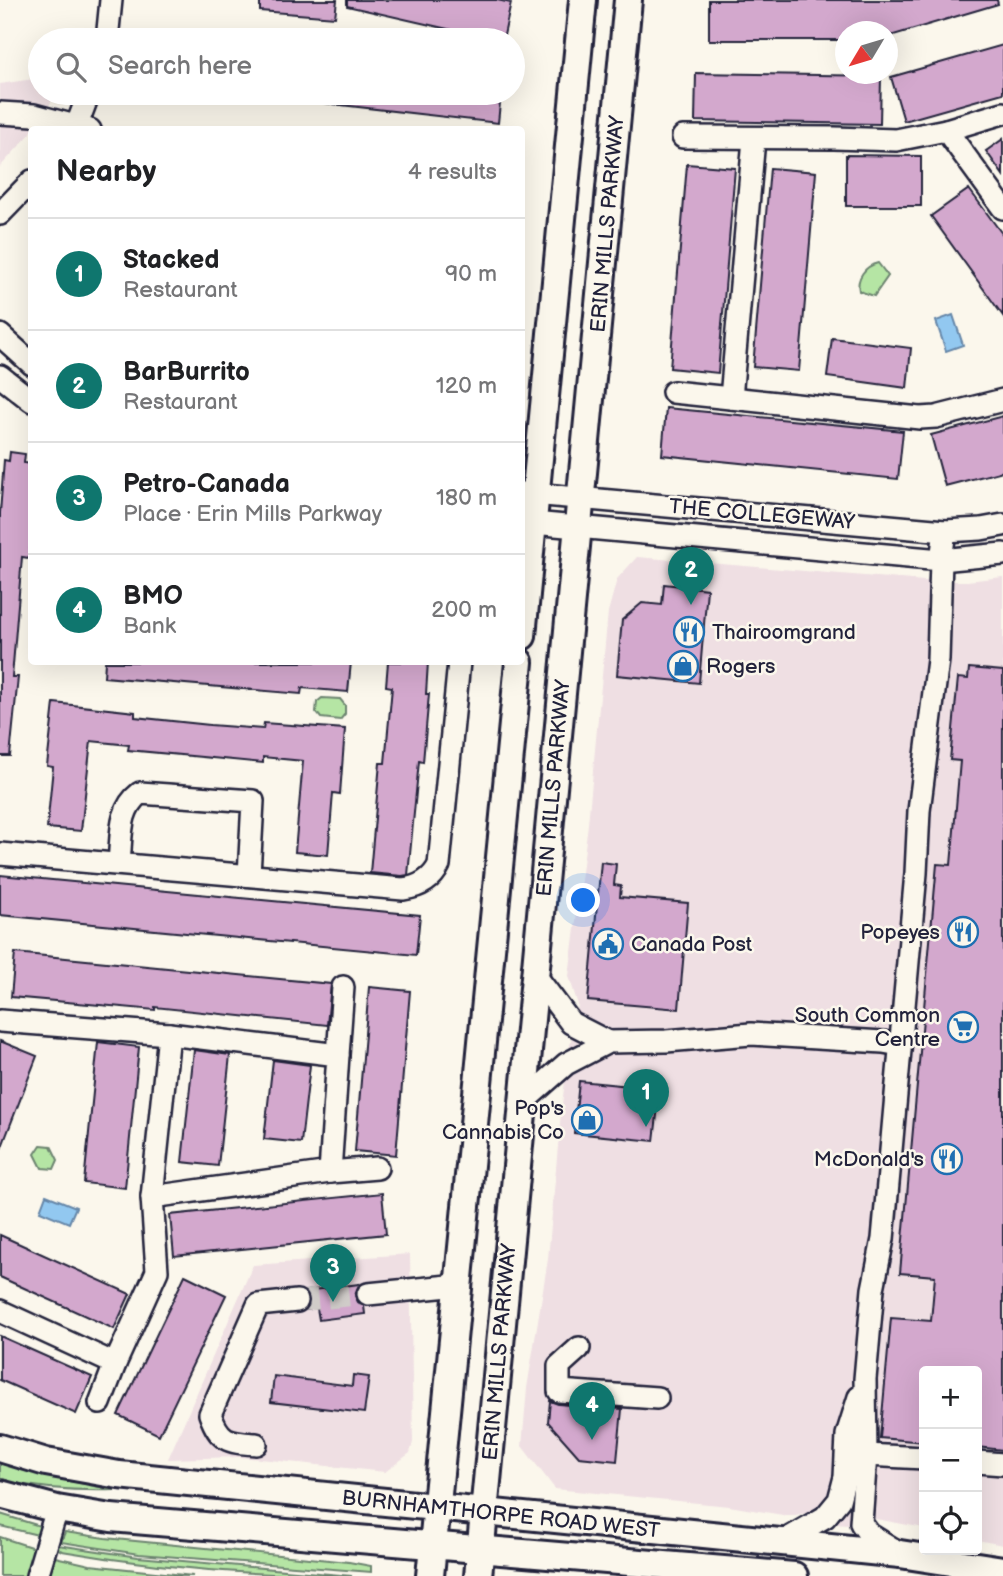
<!DOCTYPE html>
<meta charset="utf-8">
<style>
:root{--surface:#fff;--page:#f6f6f6;--text:#202124;--muted:#757577;--line:#e0e0e0;--accent:#0f766e}
body{margin:0;font-family:"Balsamiq Sans",sans-serif;background:var(--page);color:var(--text)}
.controls{position:absolute;right:21px;bottom:21px;display:grid;overflow:hidden;border-radius:7px;box-shadow:0 7px 28px #0002}
.controls button{width:63px;height:63px;display:grid;place-items:center;padding:0;border:0;border-bottom:2px solid var(--line);background:var(--surface);color:var(--text);font:35px sans-serif}
.compass{position:absolute;left:835px;top:21px;width:63px;height:63px;border-radius:50%;background:var(--surface);box-shadow:0 7px 28px #0002;rotate:232deg}
.you{position:absolute;left:584px;top:901px;width:24px;height:24px;margin:-18px;border:5px solid #fff;border-radius:50%;background:#1a73e8;box-shadow:0 0 0 10px #1a73e833}
.badge{display:grid;place-items:center;width:46px;height:46px;border-radius:50%;background:var(--accent);color:#fff;font-size:23px;font-weight:700}
.pin{position:absolute;translate:-50% -58px;filter:drop-shadow(0 2px 4px #0008)}
.pin::after{content:'';position:absolute;top:37px;width:24px;height:21px;background:inherit;clip-path:polygon(0 0,100% 0,50% 100%)}
.list{margin:0;padding:0;list-style:none}
h2{display:flex;justify-content:space-between;align-items:center;height:91px;margin:0;padding:0 28px;font-size:30px}
h2 small{font-size:23px;font-weight:400;color:var(--muted)}
.list li{display:grid;grid-template-columns:46px 1fr auto;gap:21px;align-items:center;box-sizing:border-box;height:112px;padding:0 28px;border-top:2px solid var(--line)}
.list b{display:block;font-size:26px;white-space:nowrap}
.list p{margin:0;font-size:23px;white-space:nowrap;color:var(--muted)}
.list em{font-size:23px;font-style:normal;color:var(--muted)}
.icon{flex:none;width:38px;height:38px;fill:none;stroke:currentColor;stroke-width:2;stroke-linecap:round;stroke-linejoin:round}
.map{position:relative;flex:none;width:1003px;height:1576px;overflow:hidden}
.search{position:absolute;background:var(--surface);box-shadow:0 7px 28px #0002;left:28px;top:28px;width:497px;height:77px;display:flex;align-items:center;gap:18px;box-sizing:border-box;padding:0 24px;border-radius:38px;color:var(--muted);font-size:26px}
.panel{position:absolute;background:var(--surface);box-shadow:0 7px 28px #0002;left:28px;top:126px;width:497px;height:539px;border-radius:7px}
.map>svg:first-child{display:block}
.built{fill:#efdfe3}
.green{fill:#b5e5a4;stroke:#6c8470;stroke-width:2}
.water{fill:#92c8f0;stroke:#6586a8;stroke-width:2}
.building{fill:#d3a8cd;stroke:#22223b;stroke-width:2}
.lines{fill:none;stroke-linecap:round;stroke-linejoin:round}
.minor-tunnel{stroke:#d0ccc9;stroke-width:21;stroke-dasharray:21 10;stroke-linecap:butt}
.minor-casing{stroke:#22223b;stroke-width:26}
.major-casing{stroke:#22223b;stroke-width:32}
.minor{stroke:#fbf7ec;stroke-width:21}
.major{stroke:#fbf7ec;stroke-width:26}
.labels{text-anchor:middle;stroke-width:5;stroke-linejoin:round;paint-order:stroke}
.street-label{font-size:21px;fill:#22223b;stroke:#fbf7ec}
.poi-label{font-size:21px;fill:#22223b;stroke:#fbf7ec;text-anchor:end}
</style>
<div class="map">
<svg width="1003" height="1576" viewBox="0 0 1003 1576">
<rect width="100%" height="100%" fill="#fbf7ec"/>
<filter id="ink" filterUnits="userSpaceOnUse"><feTurbulence type="fractalNoise" baseFrequency=".0143" numOctaves="2"/><feDisplacementMap in="SourceGraphic" scale="14" xChannelSelector="R" yChannelSelector="G"/><feConvolveMatrix kernelMatrix="1 2 1 2 8 2 1 2 1" color-interpolation-filters="sRGB"/></filter>
<g filter="url(#ink)">
<!-- built -->
<g class="built">
<polygon points="40,78 40,93 56,93 36,129 32,130 31,133 0,167 0,84"/>
<polygon points="637,557 924,581 967,581 1003,577 1003,1545 977,1540 977,1371 924,1371 924,1528 876,1519 866,1518 849,1524 832,1523 807,1513 789,1516 729,1506 555,1489 522,1446 527,1388 548,1259 561,1112 569,1050 578,1005 569,976 588,824 608,612 617,579"/>
<polygon points="410,1254 413,1442 410,1453 385,1472 240,1457 168,1459 253,1265"/>
</g>
<!-- green -->
<g class="green">
<path d="M 878,263 L 888,276 L 874,296 L 859,291 C 856,278 865,266 878,263 Z"/>
<polygon points="322,698 340,699 345,705 345,714 340,720 321,718 316,712 317,702"/>
<polygon points="41,1145 51,1146 58,1160 54,1169 42,1168 35,1154"/>
<path d="M 0,1462 L 40,1475 L 115,1490 C 77,1491 41,1489 4,1481 L 0,1480 Z"/>
<polygon points="0,1514 40,1526 38,1535 0,1526"/>
<polygon points="65,1532 105,1538 349,1562 371,1566 371,1572 139,1554 61,1542"/>
<polygon points="0,1537 34,1548 29,1576 0,1576"/>
<path d="M 58,1545 L 138,1557 L 352,1576 C 256,1576 158,1568 62,1551 L 58,1549 Z"/>
<polygon points="55,1557 90,1565 193,1576 47,1576"/>
</g>
<!-- water -->
<g class="water">
<polygon points="953,315 963,345 946,351 936,321"/>
<polygon points="46,1195 76,1207 69,1223 40,1211"/>
</g>
<!-- building -->
<g class="building">
<polygon points="260,0 337,0 335,17 260,11"/>
<polygon points="347,0 497,0 511,3 503,40 496,40 347,6"/>
<polygon points="709,0 997,0 998,4 887,37 887,32 845,32 845,40 709,40"/>
<polygon points="1003,45 1003,93 904,121 891,77"/>
<polygon points="696,73 881,76 880,124 695,121"/>
<polygon points="315,93 501,93 498,123 315,102"/>
<polygon points="1003,139 1003,175 986,151"/>
<polygon points="846,155 921,156 921,206 846,206"/>
<polygon points="687,164 735,168 718,373 670,368"/>
<polygon points="770,168 816,172 799,371 753,367"/>
<polygon points="969,189 1003,235 1003,316 931,216"/>
<polygon points="832,338 911,348 907,388 827,377"/>
<polygon points="666,408 903,431 898,479 662,455"/>
<polygon points="1003,416 1003,471 945,486 931,435"/>
<polygon points="10,452 25,454 24,463 32,464 32,525 29,558 22,557 12,677 18,677 10,756 0,756 0,513 4,460 9,461"/>
<polygon points="664,584 707,589 699,683 617,675 622,620 642,603 662,605"/>
<polygon points="105,662 351,662 348,692 302,688 301,694 104,677"/>
<polygon points="388,662 428,662 426,694 429,694 423,762 419,761 408,875 402,876 370,873 380,763 385,763 392,687 386,686"/>
<polygon points="969,668 1003,671 1003,1450 977,1447 977,1371 924,1371 924,1442 880,1438 891,1318 931,1321 935,1276 900,1273 937,864 951,865 960,761 950,760 958,678 968,679"/>
<polygon points="54,703 135,712 135,717 210,725 263,729 264,723 345,729 340,794 333,793 328,855 295,852 303,761 263,757 263,763 202,757 128,750 129,745 91,741 81,831 47,828 53,767 47,766"/>
<polygon points="601,862 616,864 614,885 621,886 620,897 688,903 679,1009 588,1001"/>
<polygon points="0,875 420,915 416,955 0,915"/>
<polygon points="15,953 331,984 327,1025 155,1007 155,1010 11,997"/>
<polygon points="369,987 410,991 396,1155 355,1151"/>
<polygon points="0,1041 37,1056 1,1149 0,1149"/>
<polygon points="98,1042 139,1047 125,1188 84,1183"/>
<polygon points="194,1050 230,1055 218,1166 182,1162"/>
<polygon points="273,1060 310,1065 301,1143 264,1139"/>
<polygon points="579,1081 660,1089 654,1141 574,1133"/>
<polygon points="382,1193 386,1234 174,1256 170,1215"/>
<polygon points="0,1235 130,1294 114,1329 0,1277"/>
<polygon points="185,1275 226,1295 159,1435 118,1415"/>
<polygon points="359,1284 355,1296 358,1302 364,1306 365,1314 319,1320 317,1308 306,1310 310,1300 305,1291"/>
<polygon points="0,1336 92,1377 76,1414 0,1380"/>
<polygon points="353,1375 369,1377 364,1413 271,1402 274,1376 352,1386"/>
<polygon points="550,1401 558,1404 622,1409 617,1461 579,1457 548,1422"/>
</g>
<g class="lines">
<!-- minor-tunnel -->
<polyline class="minor-tunnel" points="297,1301 368,1294"/>
<!-- minor casing -->
<g class="minor-casing">
<g id="minor">
<polyline points="107,40 111,0"/>
<polyline points="0,113 34,115 90,130"/>
<polyline points="75,130 89,93"/>
<polyline points="946,130 1003,113"/>
<polyline points="683,137 834,138 896,140 946,130 1003,208"/>
<polyline points="0,214 32,181"/>
<polyline points="0,335 32,364"/>
<polyline points="0,376 32,401"/>
<polyline points="673,392 920,418 936,417 1003,400"/>
<polyline points="731,398 754,139"/>
<polyline points="522,493 945,531 981,529 1003,525"/>
<polyline points="522,522 941,560 1003,554"/>
<path d="M 0,854 L 403,889 C 419,887 432,880 439,865 L 459,662"/>
<path d="M 119,862 C 122,836 118,810 140,793 L 253,801 L 249,875"/>
<polyline points="535,975 571,1023 608,1042"/>
<polyline points="0,1021 169,1034 152,1197 157,1271 115,1364 0,1311"/>
<polyline points="338,1055 343,987"/>
<polyline points="523,1102 566,1064 608,1042 666,1041 751,1034 883,1042 900,1045"/>
<polyline points="330,1172 377,1168"/>
<polyline points="152,1197 330,1172 338,1055 169,1034"/>
<polyline points="368,1294 459,1285"/>
<polyline points="579,1348 559,1366 559,1391 657,1398"/>
<polyline points="100,1403 115,1364"/>
<path d="M 256,1444 C 228,1442 220,1442 210,1414 L 258,1305 L 297,1301"/>
<polyline points="866,1455 924,1458"/>
<polyline points="977,1462 1003,1464"/>
<polyline points="782,1542 825,1517 839,1500 845,1477 847,1435 859,1397"/>
<polyline points="898,1552 869,1534 861,1523 866,1455 865,1379 873,1289 883,1239 916,873 919,811 938,660 941,560 945,531"/>
<polyline points="37,1576 57,1509"/>
</g>
</g>
<!-- major casing -->
<g class="major-casing">
<g id="major">
<polyline points="522,636 583,0"/>
<polyline points="0,1448 46,1462 119,1475 900,1554 1003,1570"/>
<polyline points="0,1494 57,1509 111,1518 794,1576"/>
<polyline points="430,1576 519,662"/>
<polyline points="478,1576 628,0"/>
</g>
</g>
<!-- minor -->
<use href="#minor" class="minor"/>
<!-- major -->
<use href="#major" class="major"/>
</g>
</g>
<!-- icons -->
<defs>
<g id="restaurant-ring" transform="scale(1.575)"><circle r="9.5" fill="#fbf7ec" stroke="#1f6fb2" stroke-width="1.5"/><path d="M-5-6h1v4h1v-4h1v4h1v-4h1v5L-1.5 .5V6h-2V.5L-5-1ZM5-6V6H3V1.5H1.5Q1.5-4 5-6Z" fill="#1f6fb2"/></g>
<g id="shop-ring" transform="scale(1.575)"><circle r="9.5" fill="#fbf7ec" stroke="#1f6fb2" stroke-width="1.5"/><path d="M-5-2.5h2.3a2.7 3.5 0 0 1 5.4 0H5L5.5 6h-11ZM-1.5-2.5h3a1.5 2.3 0 0 0-3 0Z" fill="#1f6fb2"/></g>
<g id="civic-ring" transform="scale(1.575)"><circle r="9.5" fill="#fbf7ec" stroke="#1f6fb2" stroke-width="1.5"/><path d="M-.6-6.5H3V-4.5H.6V-3L4-1V1h2V6H-6V1h2V-1L-.6-3ZM-1.2 2.5V6h2.4V2.5Z" fill="#1f6fb2"/></g>
<g id="supermarket-ring" transform="scale(1.575)"><circle r="9.5" fill="#fbf7ec" stroke="#1f6fb2" stroke-width="1.5"/><path d="M-6-5.5h2.5l.6 2H6L4.5 2H-2.5L-4.4-4H-6ZM-1.5 3.2a1.3 1.3 0 1 0 .1 0ZM3 3.2a1.3 1.3 0 1 0 .1 0Z" fill="#1f6fb2"/></g>
</defs>
<g fill-rule="evenodd">
<use href="#restaurant-ring" x="689" y="632"/>
<use href="#shop-ring" x="683" y="666"/>
<use href="#restaurant-ring" x="963" y="932"/>
<use href="#civic-ring" x="608" y="944"/>
<use href="#supermarket-ring" x="963" y="1027"/>
<use href="#shop-ring" x="587" y="1120"/>
<use href="#restaurant-ring" x="947" y="1159"/>
</g>
<g class="labels">
<!-- street labels -->
<g class="street-label">
<text transform="translate(607 224) rotate(-85)" y="7">ERIN MILLS PARKWAY</text>
<text transform="translate(762 514) rotate(5)" y="7">THE COLLEGEWAY</text>
<text transform="translate(553 788) rotate(-85)" y="7">ERIN MILLS PARKWAY</text>
<text transform="translate(499 1352) rotate(-85)" y="7">ERIN MILLS PARKWAY</text>
<text transform="translate(501 1514) rotate(6)" y="7">BURNHAMTHORPE ROAD WEST</text>
</g>
<!-- poi labels -->
<g class="poi-label">
<text x="712" y="639" text-anchor="start">Thairoomgrand</text>
<text x="706" y="673" text-anchor="start">Rogers</text>
<text x="940" y="939">Popeyes</text>
<text x="631" y="951" text-anchor="start">Canada Post</text>
<text x="940" y="1022">South Common<tspan x="940" dy="24">Centre</tspan></text>
<text x="564" y="1115">Pop's<tspan x="564" dy="24">Cannabis Co</tspan></text>
<text x="924" y="1166">McDonald's</text>
</g>
</g>
</svg>
<div class="controls">
<button>+</button>
<button>−</button>
<button><svg class="icon" aria-label="locate" viewBox="0 0 24 24"><circle cx="12" cy="12" r="6"/><path d="M12 2v4M12 18v4M2 12h4M18 12h4"/></svg></button>
</div>
<svg class="compass" viewBox="-18 -18 36 36"><path d="M0-13l5 13h-10z" fill="#e53935"/><path d="M0 13l5-13h-10z" fill="#757577"/></svg>
<div class="you"></div>
<div class="pin badge" style="left:646px;top:1127px">1</div>
<div class="pin badge" style="left:691px;top:605px">2</div>
<div class="pin badge" style="left:333px;top:1302px">3</div>
<div class="pin badge" style="left:592px;top:1440px">4</div>
<div class="search"><svg class="icon" aria-label="search" viewBox="0 0 24 24"><circle cx="10" cy="10" r="6"/><path d="M15 15l6 6"/></svg>Search here</div>
<section class="panel">
<h2>Nearby<small>4 results</small></h2>
<ul class="list">
<li><span class="badge">1</span><div><b>Stacked</b><p>Restaurant</p></div><em>90 m</em></li>
<li><span class="badge">2</span><div><b>BarBurrito</b><p>Restaurant</p></div><em>120 m</em></li>
<li><span class="badge">3</span><div><b>Petro-Canada</b><p>Place · Erin Mills Parkway</p></div><em>180 m</em></li>
<li><span class="badge">4</span><div><b>BMO</b><p>Bank</p></div><em>200 m</em></li>
</ul>
</section>
</div>
